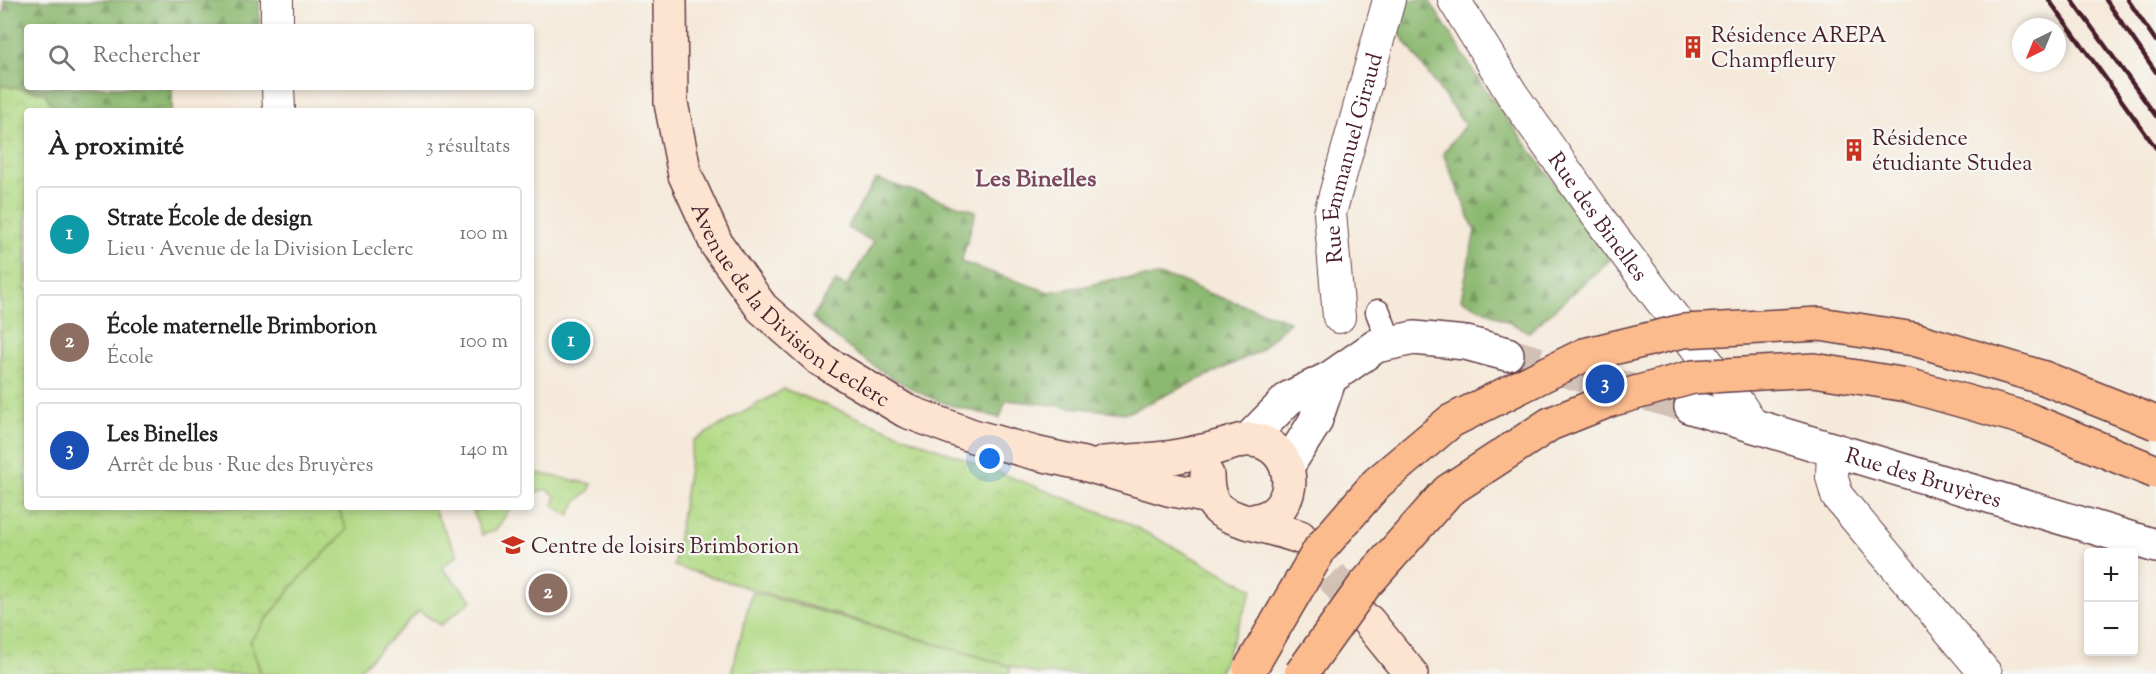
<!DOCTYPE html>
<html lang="fr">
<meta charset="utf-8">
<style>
:root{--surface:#fff;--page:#f6f6f6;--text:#222;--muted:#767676;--line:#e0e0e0;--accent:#1a73e8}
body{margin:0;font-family:"Sorts Mill Goudy",serif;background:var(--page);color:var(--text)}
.controls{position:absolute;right:18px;bottom:18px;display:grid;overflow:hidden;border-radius:6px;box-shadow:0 3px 9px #0003}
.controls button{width:54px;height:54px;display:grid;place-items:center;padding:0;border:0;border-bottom:2px solid var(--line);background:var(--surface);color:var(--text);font:30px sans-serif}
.compass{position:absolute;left:2012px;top:18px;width:54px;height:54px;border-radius:50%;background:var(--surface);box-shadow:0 3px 9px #0003;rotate:223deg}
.you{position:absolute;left:990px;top:459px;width:21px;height:21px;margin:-15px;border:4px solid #fff;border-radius:50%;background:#1a73e8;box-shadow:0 0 0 9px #1a73e833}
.badge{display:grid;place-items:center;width:39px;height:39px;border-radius:50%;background:var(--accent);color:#fff;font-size:20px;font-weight:700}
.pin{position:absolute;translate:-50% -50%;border:3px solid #fff;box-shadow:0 2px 6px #0006}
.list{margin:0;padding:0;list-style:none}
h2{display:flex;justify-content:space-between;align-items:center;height:78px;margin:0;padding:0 24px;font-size:26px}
h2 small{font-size:20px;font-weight:400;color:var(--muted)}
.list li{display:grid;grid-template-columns:39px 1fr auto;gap:18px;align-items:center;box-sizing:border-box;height:96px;margin:0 12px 12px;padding:0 12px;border:2px solid var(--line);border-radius:6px}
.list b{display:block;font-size:22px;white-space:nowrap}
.list p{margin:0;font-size:20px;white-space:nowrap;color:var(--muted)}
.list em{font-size:20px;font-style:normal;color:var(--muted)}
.icon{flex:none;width:33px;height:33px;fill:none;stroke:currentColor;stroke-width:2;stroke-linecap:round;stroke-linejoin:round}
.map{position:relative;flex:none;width:2156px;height:674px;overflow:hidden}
.search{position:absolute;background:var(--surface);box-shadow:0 3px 9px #0003;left:24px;top:24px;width:510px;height:66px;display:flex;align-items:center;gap:15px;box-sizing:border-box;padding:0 21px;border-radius:6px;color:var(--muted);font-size:22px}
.panel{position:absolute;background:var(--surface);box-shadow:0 3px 9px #0003;left:24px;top:108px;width:510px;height:402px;border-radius:6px}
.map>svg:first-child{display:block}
.grass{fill:#b0d983;stroke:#7d7c57;stroke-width:1.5}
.forest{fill:url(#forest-firs);stroke:#6b6c4e;stroke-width:1.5}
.park{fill:url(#park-crowns);stroke:#7d7c57;stroke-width:1.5}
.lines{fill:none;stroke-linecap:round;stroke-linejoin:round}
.tertiary-tunnel{stroke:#d3c1b6;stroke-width:33;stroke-dasharray:33 16;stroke-linecap:butt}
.secondary-tunnel{stroke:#d3c1b6;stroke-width:33;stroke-dasharray:33 16;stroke-linecap:butt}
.pedestrian-casing{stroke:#643d45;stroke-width:27}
.minor-casing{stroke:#643d45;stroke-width:34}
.tertiary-casing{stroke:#643d45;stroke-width:36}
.secondary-casing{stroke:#643d45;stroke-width:36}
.pedestrian{stroke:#fff;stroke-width:24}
.minor{stroke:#fff;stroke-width:32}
.tertiary{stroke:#fff;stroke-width:33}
.secondary{stroke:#fde4d1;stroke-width:33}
.rail{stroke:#4a1f2b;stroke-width:4.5}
.trunk-bridge-casing{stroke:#643d45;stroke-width:36;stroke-linecap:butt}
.trunk-bridge{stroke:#fbbb8d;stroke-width:33}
.labels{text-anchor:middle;stroke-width:4.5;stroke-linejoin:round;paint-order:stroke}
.poi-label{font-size:22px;fill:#4a1f2b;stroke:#f6f6f2;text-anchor:start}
.street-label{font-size:22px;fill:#4a1f2b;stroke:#f6f6f2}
.neighbourhood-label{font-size:24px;font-weight:bold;fill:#7a465b;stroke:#f6f6f2}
</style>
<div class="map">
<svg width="2156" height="674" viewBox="0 0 2156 674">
<defs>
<pattern id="forest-firs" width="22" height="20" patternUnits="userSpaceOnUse" patternTransform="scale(1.5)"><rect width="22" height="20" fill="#8cb971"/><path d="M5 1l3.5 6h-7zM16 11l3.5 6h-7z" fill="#74965d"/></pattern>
<pattern id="park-crowns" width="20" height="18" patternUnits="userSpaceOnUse" patternTransform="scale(1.5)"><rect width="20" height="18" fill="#b0d983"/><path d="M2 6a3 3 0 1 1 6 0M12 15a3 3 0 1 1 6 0" fill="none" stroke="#99ba71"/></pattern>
</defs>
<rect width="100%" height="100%" fill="#f6f6f2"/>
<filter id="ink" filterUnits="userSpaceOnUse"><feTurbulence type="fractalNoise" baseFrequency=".0167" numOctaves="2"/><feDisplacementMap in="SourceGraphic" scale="12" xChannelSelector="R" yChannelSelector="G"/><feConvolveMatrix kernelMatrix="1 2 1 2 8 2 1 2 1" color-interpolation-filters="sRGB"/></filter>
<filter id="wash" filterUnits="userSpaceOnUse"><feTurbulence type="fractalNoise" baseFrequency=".008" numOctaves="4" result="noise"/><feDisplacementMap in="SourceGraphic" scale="24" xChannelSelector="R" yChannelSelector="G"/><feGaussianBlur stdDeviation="1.35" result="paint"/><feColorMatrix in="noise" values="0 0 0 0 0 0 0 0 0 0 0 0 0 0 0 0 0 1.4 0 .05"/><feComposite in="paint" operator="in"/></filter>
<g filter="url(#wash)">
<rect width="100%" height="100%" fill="#f5e9d9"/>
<!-- grass -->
<g class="grass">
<polygon points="531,472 592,484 589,491 576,502 569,516 553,505 556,496 546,489 531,494"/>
<polygon points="338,507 432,507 458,555 442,568 472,600 441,625 419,611 355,674 261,674 250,641 296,582 347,530"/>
<polygon points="483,507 511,507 496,530 482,535 473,512"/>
<polygon points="752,592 1011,665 1009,674 731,674"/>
</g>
<!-- forest -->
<g class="forest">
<polygon points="4,0 259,0 260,27 27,27 27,87 172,87 172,111 27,111 0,424 0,15 4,14"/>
<polygon points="1394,0 1429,0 1482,85 1611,259 1529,332 1461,299 1475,231 1443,153 1465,125 1389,19"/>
<path d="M 876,179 L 976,211 L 961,262 L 1049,292 L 1086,286 L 1114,279 L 1161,276 L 1179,280 L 1208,293 L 1290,321 L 1258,352 L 1127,413 L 1006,400 L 1000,418 C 984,413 967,410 950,405 C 901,389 851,352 812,318 L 836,281 L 846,287 L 874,242 L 847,228 Z"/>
</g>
<!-- park -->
<g class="park">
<polygon points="0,85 45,93 55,111 27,111 27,507 338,507 347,530 296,582 250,641 261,674 0,674"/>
<polygon points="784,389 1124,521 1253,589 1219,674 1037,674 674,566 693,441"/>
</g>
</g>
<g filter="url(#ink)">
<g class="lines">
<!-- tertiary-tunnel -->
<polyline class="tertiary-tunnel" points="1507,354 1691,407"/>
<!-- secondary-tunnel -->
<polyline class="secondary-tunnel" points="1300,537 1368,621"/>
<!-- pedestrian casing -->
<g class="pedestrian-casing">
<polyline id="pedestrian" points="1378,312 1390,343"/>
</g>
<!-- minor casing -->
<g class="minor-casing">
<g id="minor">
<polyline points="277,0 277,27"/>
<path id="s1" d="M 1454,0 L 1512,94 L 1601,221 L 1738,403 L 1752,424"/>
<polyline points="278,87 279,111"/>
<path id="s2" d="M 1339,317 L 1330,213 L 1389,0"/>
<polyline points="1833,449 1832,477 1837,496 1986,674"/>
</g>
</g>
<!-- tertiary casing -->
<g class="tertiary-casing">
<g id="tertiary">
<path id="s3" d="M 1691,407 L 2156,546"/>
<polyline points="1249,439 1289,398 1330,378 1376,346 1414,338 1466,343 1507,354"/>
<polyline points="1287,467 1315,422 1330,378"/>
</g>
</g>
<!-- secondary casing -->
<g class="secondary-casing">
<g id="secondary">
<path id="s4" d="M 670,0 L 671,103 L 685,175 L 717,245 L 762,308 L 820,359 L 906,411 L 973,436 L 1035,453 L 1084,464 L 1168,489 L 1210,497"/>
<path d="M 1104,463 C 1127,461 1150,460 1173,457 C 1189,454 1206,451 1222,446 C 1233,444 1241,438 1253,440 C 1288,444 1302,490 1274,513 C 1266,519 1258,520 1248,522"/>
<path d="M 1207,475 C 1207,511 1224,515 1254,524 C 1270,528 1285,532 1300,537"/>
<polyline points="1368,621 1411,674"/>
</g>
</g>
<!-- pedestrian -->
<use href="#pedestrian" class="pedestrian"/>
<!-- minor -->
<use href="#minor" class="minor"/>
<!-- tertiary -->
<use href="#tertiary" class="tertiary"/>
<!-- secondary -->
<use href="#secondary" class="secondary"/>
<!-- rail -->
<g class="rail">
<polyline points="2049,0 2156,148"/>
<polyline points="2072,0 2156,116"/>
<polyline points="2106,0 2156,72"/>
<polyline points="2128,0 2156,41"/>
</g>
<!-- trunk-bridge casing -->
<g class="trunk-bridge-casing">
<g id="trunk-bridge">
<polyline points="1250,669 1320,549 1377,483 1451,421 1584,355 1683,331 1820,324 1914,339 2044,378 2156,423"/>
<polyline points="1301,674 1364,586 1448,491 1550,424 1610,400 1693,377 1814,370 1907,385 2027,419 2156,472"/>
</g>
</g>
<!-- trunk-bridge -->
<use href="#trunk-bridge" class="trunk-bridge"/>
</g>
</g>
<!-- icons -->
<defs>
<g id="building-bare" transform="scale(1.8)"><path d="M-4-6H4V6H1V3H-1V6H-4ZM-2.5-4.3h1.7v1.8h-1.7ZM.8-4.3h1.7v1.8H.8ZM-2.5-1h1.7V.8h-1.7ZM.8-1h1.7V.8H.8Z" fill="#c8321e" stroke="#f6f6f2" stroke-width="2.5" paint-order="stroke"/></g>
<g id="school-bare" transform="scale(1.8)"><path d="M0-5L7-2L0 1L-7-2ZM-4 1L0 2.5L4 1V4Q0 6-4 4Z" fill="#c8321e" stroke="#f6f6f2" stroke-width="2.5" paint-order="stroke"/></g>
</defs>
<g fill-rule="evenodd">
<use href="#building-bare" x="1693" y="47"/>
<use href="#building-bare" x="1854" y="150"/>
<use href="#school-bare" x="513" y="545"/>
</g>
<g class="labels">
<!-- poi labels -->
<g class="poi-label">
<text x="1711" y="42">Résidence AREPA<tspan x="1711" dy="25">Champfleury</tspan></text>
<text x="1872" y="145">Résidence<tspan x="1872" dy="25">étudiante Studea</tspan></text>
<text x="531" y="553">Centre de loisirs Brimborion</text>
</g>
<!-- street labels -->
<g class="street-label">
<text dy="8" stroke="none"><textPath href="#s2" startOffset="162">Rue Emmanuel Giraud</textPath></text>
<text dy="8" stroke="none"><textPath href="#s1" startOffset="260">Rue des Binelles</textPath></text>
<text dy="8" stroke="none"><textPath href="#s4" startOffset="348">Avenue de la Division Leclerc</textPath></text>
<text dy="8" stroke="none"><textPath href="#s3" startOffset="243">Rue des Bruyères</textPath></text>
</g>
<!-- neighbourhood labels -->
<g class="neighbourhood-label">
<text x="1036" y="186">Les Binelles</text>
</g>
</g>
</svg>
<div class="controls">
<button>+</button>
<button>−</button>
</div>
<svg class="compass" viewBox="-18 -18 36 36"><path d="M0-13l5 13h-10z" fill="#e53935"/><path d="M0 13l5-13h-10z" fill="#767676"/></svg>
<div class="you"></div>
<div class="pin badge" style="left:571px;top:341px;background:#0f9aa8">1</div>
<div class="pin badge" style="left:548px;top:593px;background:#8d6e63">2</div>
<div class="pin badge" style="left:1605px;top:384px;background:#1a4fb4">3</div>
<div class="search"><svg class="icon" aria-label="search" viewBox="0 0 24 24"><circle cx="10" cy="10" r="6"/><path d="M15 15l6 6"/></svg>Rechercher</div>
<section class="panel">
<h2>À proximité<small>3 résultats</small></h2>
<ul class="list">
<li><span class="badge" style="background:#0f9aa8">1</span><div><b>Strate École de design</b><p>Lieu · Avenue de la Division Leclerc</p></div><em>100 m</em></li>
<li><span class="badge" style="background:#8d6e63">2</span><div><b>École maternelle Brimborion</b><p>École</p></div><em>100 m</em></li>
<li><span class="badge" style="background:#1a4fb4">3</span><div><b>Les Binelles</b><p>Arrêt de bus · Rue des Bruyères</p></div><em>140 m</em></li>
</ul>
</section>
</div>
